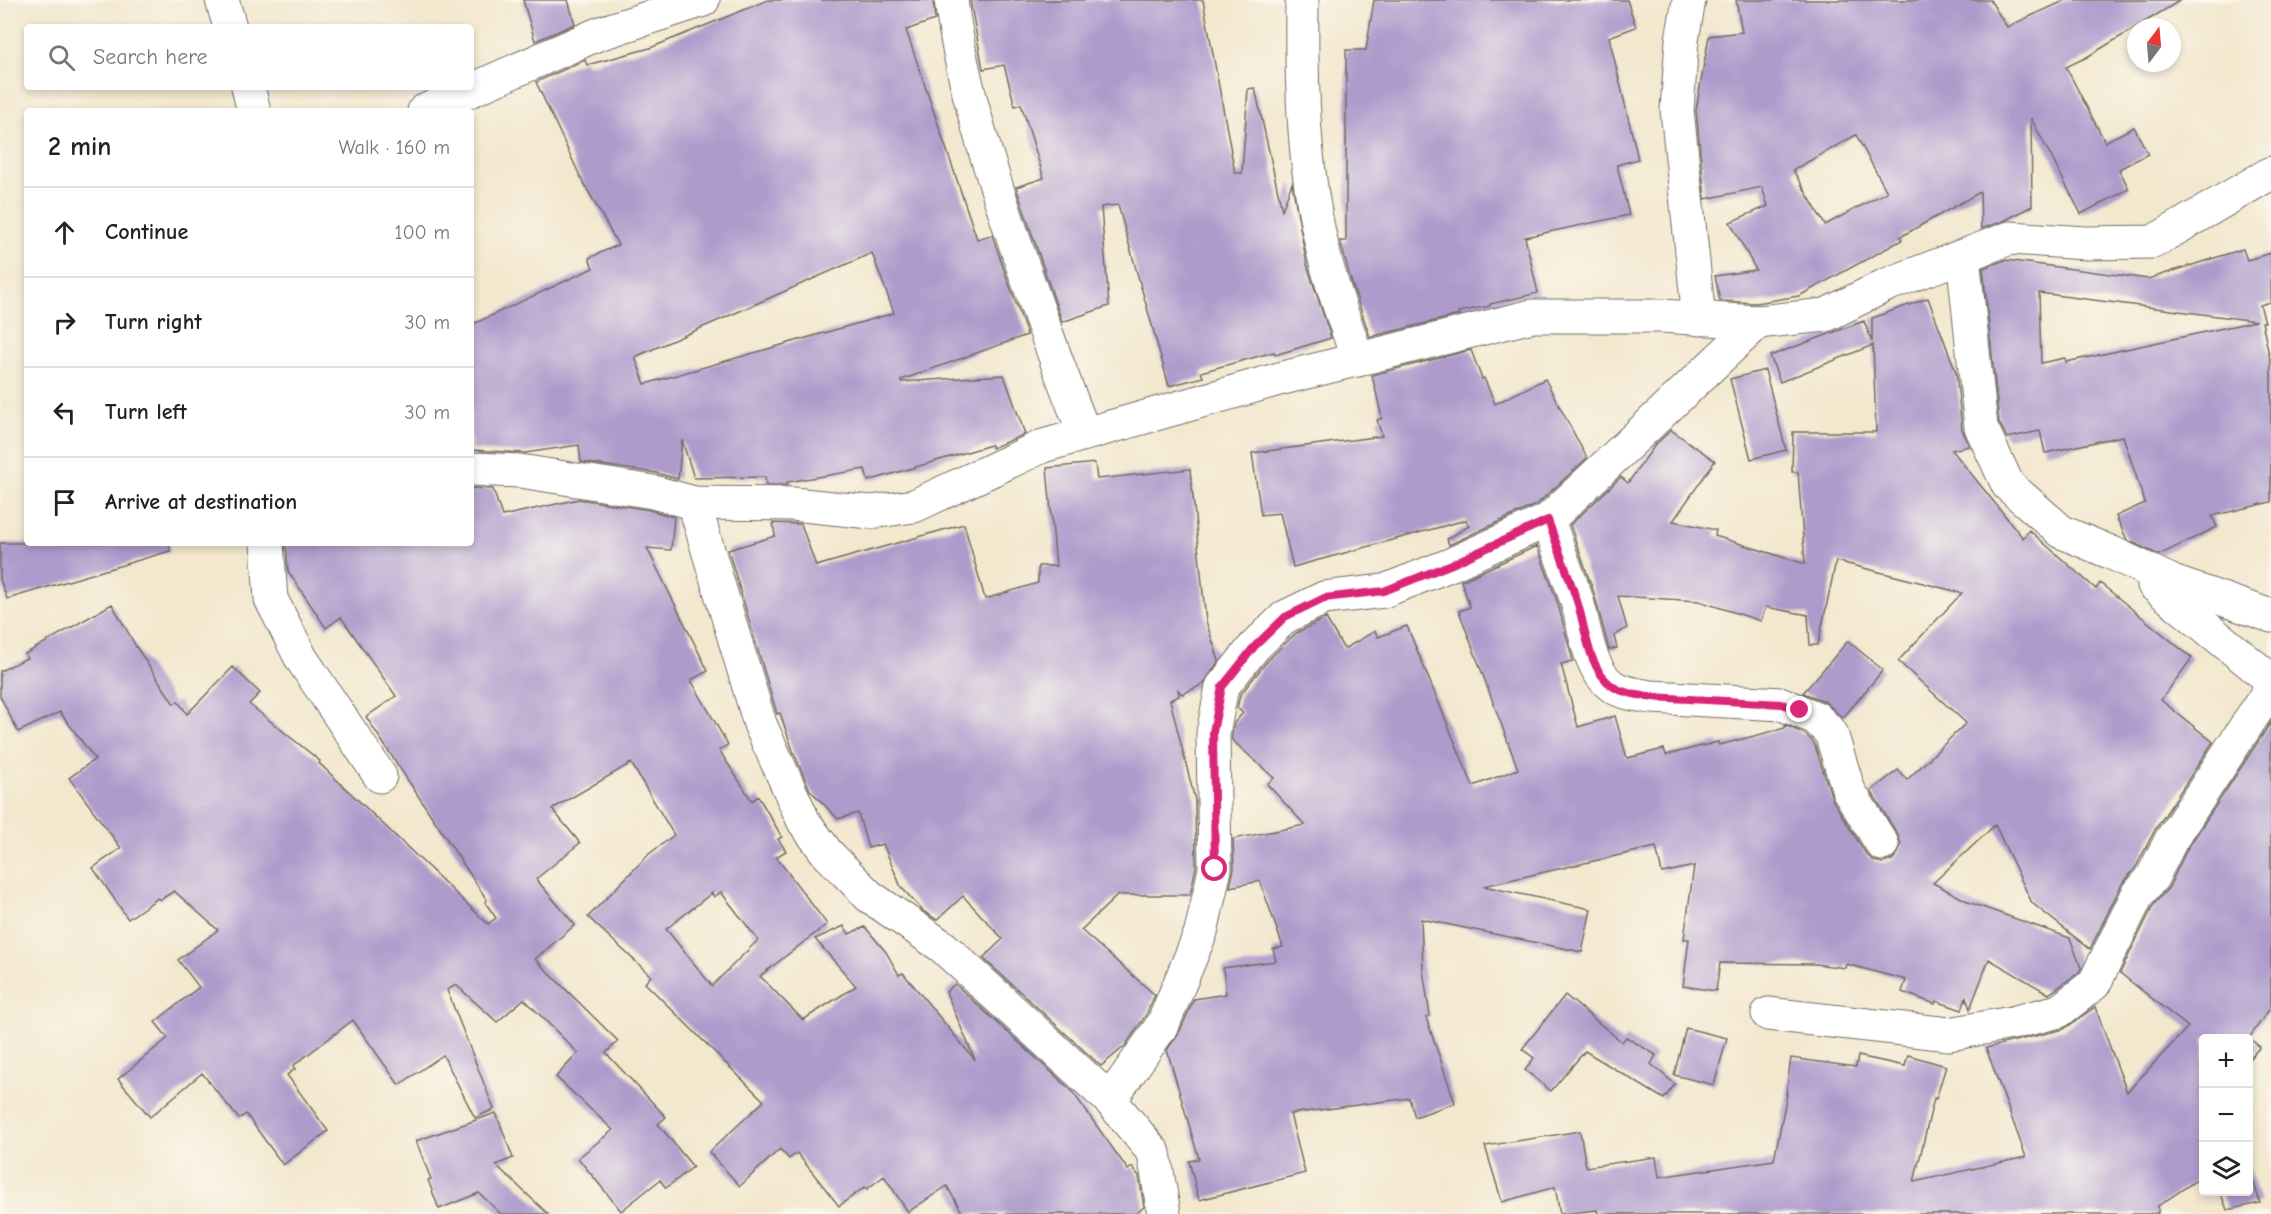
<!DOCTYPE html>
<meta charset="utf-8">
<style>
:root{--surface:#fff;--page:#f2f2f2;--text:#222;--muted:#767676;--line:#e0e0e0}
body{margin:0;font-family:"Comic Neue",sans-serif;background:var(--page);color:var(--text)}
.controls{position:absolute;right:18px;bottom:18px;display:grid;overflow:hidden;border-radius:6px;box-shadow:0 3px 9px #0003}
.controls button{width:54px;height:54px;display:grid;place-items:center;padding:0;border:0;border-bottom:2px solid var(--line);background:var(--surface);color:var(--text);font:30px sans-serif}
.compass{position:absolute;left:2127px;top:18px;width:54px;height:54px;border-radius:50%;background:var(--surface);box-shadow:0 3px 9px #0003;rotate:16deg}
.stop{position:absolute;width:18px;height:18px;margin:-14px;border:4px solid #db2777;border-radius:50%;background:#fff}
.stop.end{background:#db2777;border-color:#fff;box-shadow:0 2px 6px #0008}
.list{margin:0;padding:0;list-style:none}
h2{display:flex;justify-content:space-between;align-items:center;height:78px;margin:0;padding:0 24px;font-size:26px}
h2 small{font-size:20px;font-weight:400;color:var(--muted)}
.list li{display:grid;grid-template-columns:39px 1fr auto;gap:18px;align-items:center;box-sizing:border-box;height:90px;padding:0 24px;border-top:2px solid var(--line)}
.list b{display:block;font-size:22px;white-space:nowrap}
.list em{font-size:20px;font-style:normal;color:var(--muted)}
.icon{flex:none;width:33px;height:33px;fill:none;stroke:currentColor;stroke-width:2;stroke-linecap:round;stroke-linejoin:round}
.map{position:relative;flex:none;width:2271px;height:1214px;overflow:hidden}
.search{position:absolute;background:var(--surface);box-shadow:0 3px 9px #0003;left:24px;top:24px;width:450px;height:66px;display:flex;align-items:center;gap:15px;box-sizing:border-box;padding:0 21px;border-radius:6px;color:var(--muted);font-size:22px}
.panel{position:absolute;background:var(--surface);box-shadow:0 3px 9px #0003;left:24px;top:108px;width:450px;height:438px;border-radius:6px}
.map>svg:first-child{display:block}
.building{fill:#ae9bcc;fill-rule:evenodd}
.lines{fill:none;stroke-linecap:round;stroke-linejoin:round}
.minor-casing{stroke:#716d64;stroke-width:35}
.minor{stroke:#fff;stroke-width:33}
.route{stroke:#db2777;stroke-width:8}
</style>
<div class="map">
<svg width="2271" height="1214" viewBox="0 0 2271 1214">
<rect width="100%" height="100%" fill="#fbf7ec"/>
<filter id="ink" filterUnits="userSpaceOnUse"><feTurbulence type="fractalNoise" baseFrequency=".0167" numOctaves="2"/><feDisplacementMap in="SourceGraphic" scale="12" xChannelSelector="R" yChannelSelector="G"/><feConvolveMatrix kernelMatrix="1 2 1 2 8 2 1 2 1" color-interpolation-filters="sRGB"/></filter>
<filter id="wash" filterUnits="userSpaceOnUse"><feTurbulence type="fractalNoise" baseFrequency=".008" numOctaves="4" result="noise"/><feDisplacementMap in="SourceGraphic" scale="24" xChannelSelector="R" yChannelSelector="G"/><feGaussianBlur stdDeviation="1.35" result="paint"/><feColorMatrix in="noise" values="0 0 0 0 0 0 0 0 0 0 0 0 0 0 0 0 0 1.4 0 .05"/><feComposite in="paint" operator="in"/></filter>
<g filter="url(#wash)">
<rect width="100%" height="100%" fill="#f3e7ce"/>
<g id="blocks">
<!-- building -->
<g class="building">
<polygon points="523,0 568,0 575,24 535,41"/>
<path d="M 768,0 L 933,0 L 935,20 L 906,30 L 977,239 L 992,235 L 1027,335 L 901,380 L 901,382 L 1004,375 L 1025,434 L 992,448 L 991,445 L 868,481 L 865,469 L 787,482 L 788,485 L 766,485 L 765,477 L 694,478 L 682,440 L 678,479 L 656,473 L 581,462 L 579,445 L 525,453 L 471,450 L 471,325 L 593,268 L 589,258 L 618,245 L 581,178 L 536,82 L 585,60 L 587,65 L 650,48 ZM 872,253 L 894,313 L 645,384 L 635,357 Z"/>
<polygon points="970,0 1203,0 1235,173 1242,173 1248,89 1255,88 1282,210 1292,183 1307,265 1331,338 1275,355 1274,352 1201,372 1203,377 1169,386 1118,205 1101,207 1109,306 1062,322 1016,187 1044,178 1021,104 1015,106 1004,65 983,69"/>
<polygon points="1374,0 1627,0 1636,27 1609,37 1638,159 1617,165 1629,215 1525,237 1538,293 1490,304 1490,306 1458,312 1459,315 1370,337 1352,284 1340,241 1346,241 1346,50 1366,50"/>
<path d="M 1736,0 L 1990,0 L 2007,27 L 2066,0 L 2181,0 L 2087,57 L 2066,67 L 2105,142 L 2134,127 L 2148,154 L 2119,169 L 2129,189 L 2081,214 L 2031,118 L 2032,206 L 2006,220 L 1981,229 L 1980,192 L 1900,237 L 1902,240 L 1799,296 L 1756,303 L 1720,301 L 1715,276 L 1756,270 L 1730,222 L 1768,206 L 1762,187 L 1705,199 L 1696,110 L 1709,36 L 1742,32 ZM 1856,135 L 1887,192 L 1825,225 L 1793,170 Z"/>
<path d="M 2243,249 L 2247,260 L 2271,253 L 2271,302 L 2260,305 L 2265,322 L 2262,322 L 2271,364 L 2271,502 L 2212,516 L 2217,527 L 2159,555 L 2127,540 L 2116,516 L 2145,503 L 2123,436 L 2045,453 L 2040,431 L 2007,438 L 1999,422 L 1983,268 L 2005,260 L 2148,279 ZM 2039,293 L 2256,321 L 2066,362 L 2065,358 L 2041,363 Z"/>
<polygon points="1928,298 1956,372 1962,429 1969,446 1952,450 2023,538 2029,530 2096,589 2100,583 2192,658 2161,700 2213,742 2155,830 2136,867 2121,886 2090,949 2032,903 1995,825 1933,883 1971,903 2070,938 2081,968 2079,972 2049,994 1989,959 1970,1009 1966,997 1962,1010 1936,1001 1935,1004 1902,992 1906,980 1846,964 1845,968 1815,964 1720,963 1716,991 1683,986 1689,939 1684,939 1694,866 1662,873 1656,847 1483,886 1591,909 1582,952 1421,919 1423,970 1430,1016 1426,1017 1455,1103 1415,1117 1409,1098 1290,1114 1305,1173 1199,1200 1189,1161 1199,1159 1167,1050 1180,1031 1194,999 1226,994 1223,968 1276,961 1273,949 1283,947 1260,881 1230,887 1234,869 1233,839 1305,825 1267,784 1274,778 1232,740 1232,735 1234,723 1243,713 1237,708 1240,695 1268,660 1296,633 1326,618 1344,649 1375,631 1378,637 1407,626 1473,786 1518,769 1459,611 1470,607 1461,581 1537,546 1558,604 1573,661 1561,664 1578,727 1615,716 1627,758 1664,749 1666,755 1718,742 1719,745 1785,728 1785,725 1805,734 1814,743 1833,801 1866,854 1874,861 1883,863 1892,860 1898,853 1901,844 1898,835 1871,791 1898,770 1907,780 1966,723 1898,661 1962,593 1836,561 1818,645 1810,645 1808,615 1766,607 1761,621 1699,601 1618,596 1627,628 1614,636 1617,648 1609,650 1594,593 1570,525 1621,477 1628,483 1655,445 1671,430 1715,461 1673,521 1716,530 1715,536 1805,564 1798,472 1792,472 1793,432 1876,432 1873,345 1780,382 1770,356 1864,321 1872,342 1872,318"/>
<polygon points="1471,350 1482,379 1484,378 1495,404 1545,379 1587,458 1537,504 1449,545 1447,539 1469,526 1466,520 1293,567 1280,513 1261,515 1252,453 1382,436 1377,420 1382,418 1372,375"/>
<polygon points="1765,370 1786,450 1751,459 1730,379"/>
<polygon points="1095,463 1097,479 1190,469 1206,621 1219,661 1204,684 1182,694 1178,690 1179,696 1170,700 1195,800 1196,867 1190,895 1118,895 1081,930 1155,995 1146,1015 1125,1046 1101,1066 983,958 1003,939 963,896 937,920 923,911 901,887 883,844 868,848 858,813 838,819 810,790 793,751 780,713 777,714 728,550 775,536 773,523 801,524 816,566 964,524 985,599 1038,583 1038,566 1056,566 1047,468"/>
<path d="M 471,488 L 493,489 L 502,516 L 579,499 L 649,510 L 674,517 L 671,550 L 647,548 L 708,671 L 691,680 L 728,745 L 719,750 L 752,801 L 758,796 L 782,837 L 778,839 L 786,851 L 776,857 L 827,924 L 760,976 L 803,1020 L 856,986 L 815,939 L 844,926 L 849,934 L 865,927 L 886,952 L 899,975 L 903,973 L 975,1060 L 946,992 L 955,984 L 1072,1091 L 1128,1170 L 1132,1167 L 1139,1176 L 1144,1207 L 1135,1214 L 963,1214 L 947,1186 L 908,1212 L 884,1176 L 867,1189 L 865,1187 L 839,1206 L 797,1153 L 789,1159 L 780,1149 L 740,1186 L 709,1152 L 764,1101 L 645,983 L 651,976 L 588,917 L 649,854 L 674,835 L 631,763 L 552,809 L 580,843 L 536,879 L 575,925 L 535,959 L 618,1041 L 606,1053 L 666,1117 L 658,1124 L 693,1167 L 666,1188 L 660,1180 L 621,1211 L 578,1158 L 613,1130 L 556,1077 L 578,1053 L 524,999 L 497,1022 L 456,985 L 447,990 L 494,1109 L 475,1118 L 443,1055 L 399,1085 L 353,1020 L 293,1066 L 295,1069 L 287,1075 L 328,1131 L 283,1165 L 246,1114 L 239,1119 L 202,1073 L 150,1117 L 118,1079 L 168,1038 L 155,1022 L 199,987 L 178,960 L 218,930 L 174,891 L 160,900 L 158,898 L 128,919 L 93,868 L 121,848 L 69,778 L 95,759 L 60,712 L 18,732 L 0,696 L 0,671 L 27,658 L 25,654 L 112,604 L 137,648 L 174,704 L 178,701 L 187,714 L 233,667 L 260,693 L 249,704 L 320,761 L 319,763 L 488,924 L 496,918 L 485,902 L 487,900 L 366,717 L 396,696 L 341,617 L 326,628 L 288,571 L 286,543 L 471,543 ZM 721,892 L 758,940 L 712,986 L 666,929 L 712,893 L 714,897 Z"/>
<polygon points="0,543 169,543 170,551 7,599 0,579"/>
<polygon points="1848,641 1883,670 1843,718 1824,701 1803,693"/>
<polygon points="2271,722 2271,1007 2249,1038 2260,1047 2248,1060 2248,1038 2204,1038 2204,1175 2158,1206 2158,1214 1598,1214 1597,1210 1560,1214 1555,1187 1502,1202 1485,1146 1580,1131 1586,1167 1656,1157 1659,1177 1774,1160 1787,1094 1786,1094 1791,1058 1856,1067 1858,1056 1905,1066 1908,1055 1946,1066 1936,1099 1934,1098 1914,1182 2026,1157 1986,1048 2064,1029 2095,1007 2127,1092 2188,1027 2120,973 2154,904 2169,887 2187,849"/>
<polygon points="1565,995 1622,1042 1626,1037 1656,1055 1651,1064 1675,1084 1664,1099 1585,1051 1551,1091 1525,1070 1534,1058 1522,1049"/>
<polygon points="1686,1028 1727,1038 1714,1085 1674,1075"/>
<polygon points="496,1113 513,1158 496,1165 548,1214 501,1214 479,1193 439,1209 428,1180 431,1179 416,1141"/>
<polygon points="2248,1164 2260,1203 2227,1210 2220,1191 2248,1191"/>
</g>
</g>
</g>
<g filter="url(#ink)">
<use href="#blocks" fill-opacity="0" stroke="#716d64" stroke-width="1.5"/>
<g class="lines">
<!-- minor casing -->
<g class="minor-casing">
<g id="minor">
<polyline points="222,0 230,27"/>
<path d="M 951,0 C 962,87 991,172 1019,255 C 1040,315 1060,375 1085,434"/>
<path d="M 1302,0 C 1301,82 1303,166 1322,246 C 1330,285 1346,323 1358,360"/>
<polyline points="1689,0 1682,40 1677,110 1699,319"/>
<polyline points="248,87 254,111"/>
<polyline points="424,111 598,34 703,0"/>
<polyline points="1963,256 1981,427 2008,485 2062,532 2112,553 2173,582 2271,616"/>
<polyline points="471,469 520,471 653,492 694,503 793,504 871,512 914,506 1043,446 1279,379 1532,316 1661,316 1758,322 1826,315 1886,285 2010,238 2085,243 2153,242 2271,173"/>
<polyline points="694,503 760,724 804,822 827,853 869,896 943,947 1110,1100 1154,1153 1164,1214"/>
<path d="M 1548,520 C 1557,546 1567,572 1576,598 C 1585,624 1587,668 1612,686 C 1622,693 1638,695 1651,697 L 1782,704 L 1816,718 L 1831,733 L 1849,791 L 1882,844"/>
<polyline points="267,543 271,599 301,658 380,776"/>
<polyline points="2154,585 2271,680"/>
<polyline points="1768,1014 1949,1034 2012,1023 2059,1011 2094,984 2138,894 2152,878 2171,840 2271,688"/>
<polyline points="1110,1100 1163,1024 1201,932 1215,869 1213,733 1222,687 1254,647 1285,617 1324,598 1384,591 1452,564 1548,520 1758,322"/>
</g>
</g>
<!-- minor -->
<use href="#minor" class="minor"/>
</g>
</g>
<g class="lines" filter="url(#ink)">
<!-- route -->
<path class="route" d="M 1215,869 L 1213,732 L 1222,687 L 1254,647 L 1285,617 L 1324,598 L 1384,591 L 1452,564 L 1548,520 C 1557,546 1567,571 1576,598 C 1586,625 1586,666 1612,686 C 1622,693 1638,695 1651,697 L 1782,704 L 1800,710"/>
</g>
</svg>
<div class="controls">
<button>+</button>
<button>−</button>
<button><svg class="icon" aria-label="layers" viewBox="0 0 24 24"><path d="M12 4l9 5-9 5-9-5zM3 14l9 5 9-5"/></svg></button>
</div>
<svg class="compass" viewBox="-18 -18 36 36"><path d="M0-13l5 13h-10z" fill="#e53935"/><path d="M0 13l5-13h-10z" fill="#767676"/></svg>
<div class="stop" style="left:1215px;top:869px"></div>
<div class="stop end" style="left:1800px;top:710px"></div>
<div class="search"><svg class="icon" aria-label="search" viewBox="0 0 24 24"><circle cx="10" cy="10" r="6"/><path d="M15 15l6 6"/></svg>Search here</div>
<section class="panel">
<h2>2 min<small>Walk · 160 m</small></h2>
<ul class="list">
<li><svg class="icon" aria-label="ahead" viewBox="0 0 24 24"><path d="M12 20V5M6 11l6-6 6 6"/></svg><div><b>Continue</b></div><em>100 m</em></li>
<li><svg class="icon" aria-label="right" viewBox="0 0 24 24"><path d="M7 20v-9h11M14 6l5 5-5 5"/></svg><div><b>Turn right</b></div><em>30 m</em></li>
<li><svg class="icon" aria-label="left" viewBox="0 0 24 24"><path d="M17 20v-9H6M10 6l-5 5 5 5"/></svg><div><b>Turn left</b></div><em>30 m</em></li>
<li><svg class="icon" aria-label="arrive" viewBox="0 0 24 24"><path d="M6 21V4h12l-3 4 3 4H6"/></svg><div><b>Arrive at destination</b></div></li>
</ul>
</section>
</div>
